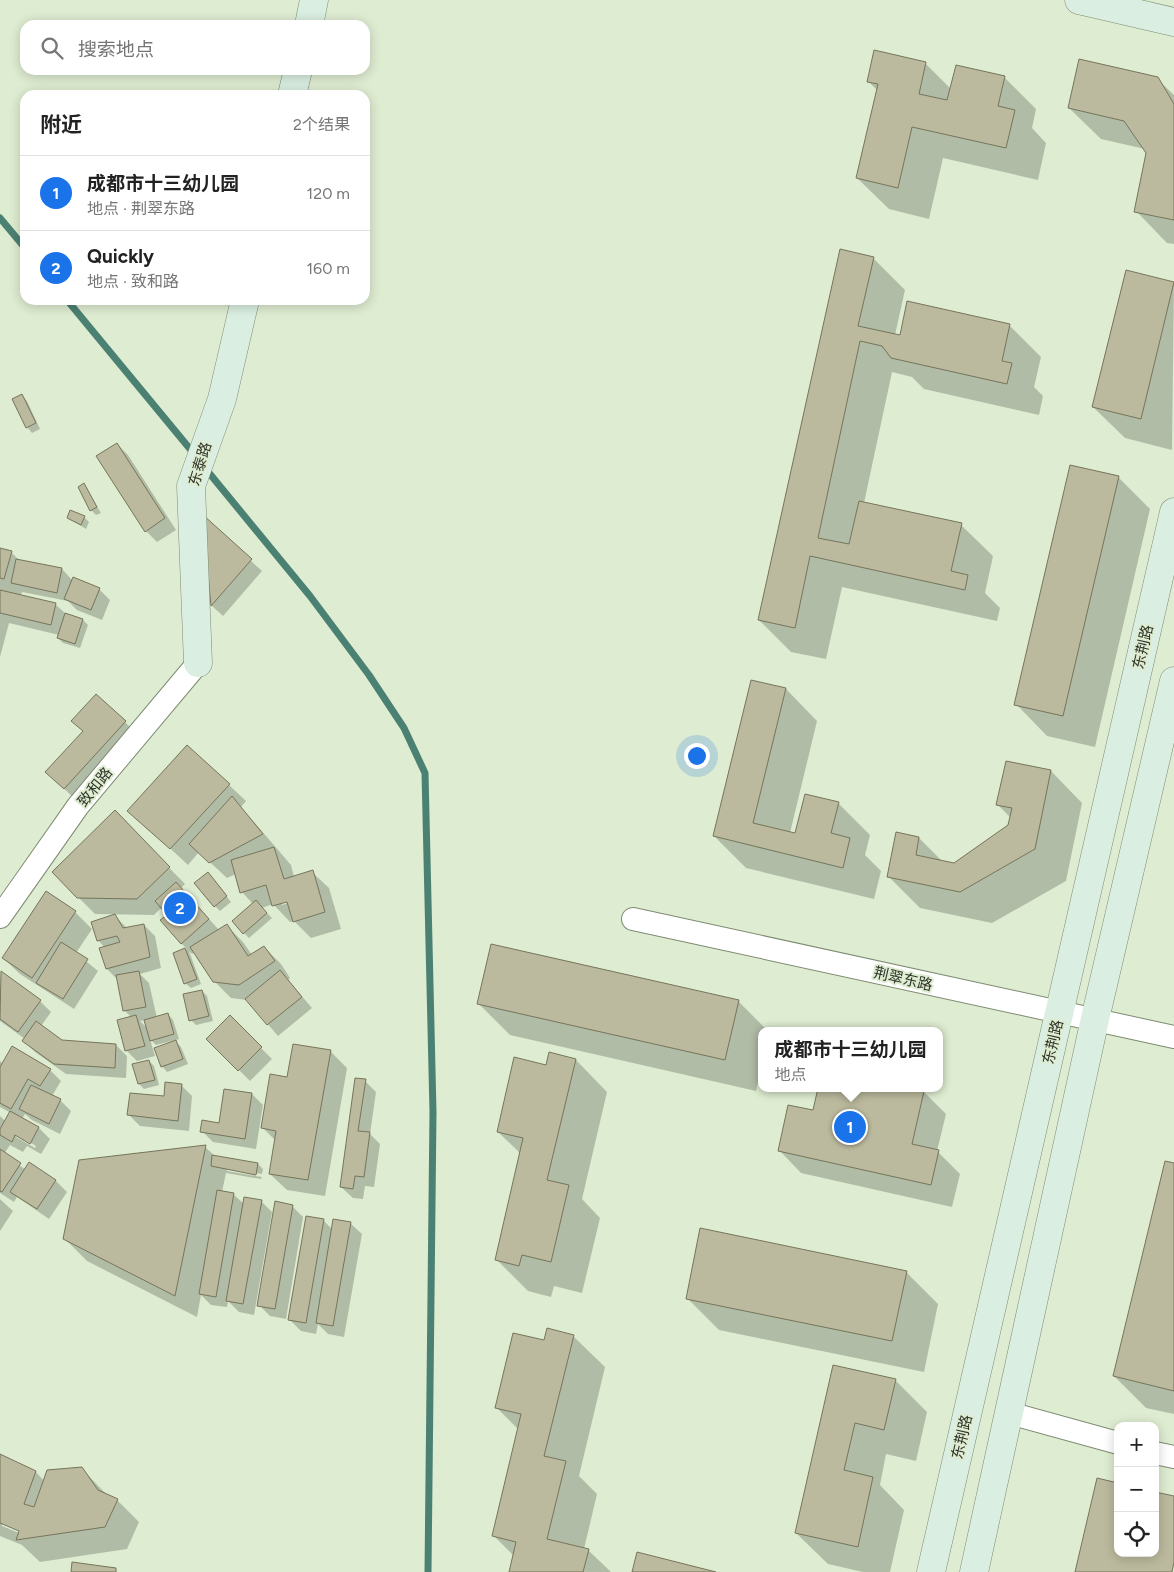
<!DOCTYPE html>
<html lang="zh">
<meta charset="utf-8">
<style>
:root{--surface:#fff;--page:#f2f2f2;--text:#222;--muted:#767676;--line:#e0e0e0;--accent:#1a73e8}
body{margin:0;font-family:Figtree,"Noto Sans SC",sans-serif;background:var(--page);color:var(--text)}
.controls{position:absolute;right:15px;bottom:15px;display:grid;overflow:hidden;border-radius:10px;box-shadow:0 2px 12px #0003}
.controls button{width:45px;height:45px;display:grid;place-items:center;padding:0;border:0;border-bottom:1px solid var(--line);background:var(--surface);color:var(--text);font:25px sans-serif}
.you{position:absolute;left:696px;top:755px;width:18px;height:18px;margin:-12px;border:4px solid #fff;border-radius:50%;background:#1a73e8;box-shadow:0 0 0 8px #1a73e833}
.badge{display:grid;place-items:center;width:32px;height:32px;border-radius:50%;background:var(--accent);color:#fff;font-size:16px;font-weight:700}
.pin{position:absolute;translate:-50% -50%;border:2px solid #fff;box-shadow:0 1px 5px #0006}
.popup{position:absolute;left:758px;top:1027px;width:185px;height:65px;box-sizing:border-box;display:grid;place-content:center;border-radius:10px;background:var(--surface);filter:drop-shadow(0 1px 4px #0005);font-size:16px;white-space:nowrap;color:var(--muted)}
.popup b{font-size:19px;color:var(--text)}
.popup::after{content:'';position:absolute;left:50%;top:100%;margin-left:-10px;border:10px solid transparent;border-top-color:var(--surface)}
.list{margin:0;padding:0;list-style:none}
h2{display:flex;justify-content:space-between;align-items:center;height:65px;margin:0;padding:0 20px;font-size:21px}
h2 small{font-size:16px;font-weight:400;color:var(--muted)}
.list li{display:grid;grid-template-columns:32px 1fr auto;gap:15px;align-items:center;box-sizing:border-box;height:75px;padding:0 20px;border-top:1px solid var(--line)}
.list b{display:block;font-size:19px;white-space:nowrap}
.list p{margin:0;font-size:16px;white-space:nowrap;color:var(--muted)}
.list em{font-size:16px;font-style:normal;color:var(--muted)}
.icon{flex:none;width:28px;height:28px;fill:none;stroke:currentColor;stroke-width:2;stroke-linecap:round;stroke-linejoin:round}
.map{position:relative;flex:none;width:1174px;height:1572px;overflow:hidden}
.search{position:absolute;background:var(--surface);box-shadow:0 2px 12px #0003;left:20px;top:20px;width:350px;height:55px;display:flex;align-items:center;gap:12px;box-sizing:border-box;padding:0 18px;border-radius:15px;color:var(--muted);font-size:19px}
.panel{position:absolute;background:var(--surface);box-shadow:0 2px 12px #0003;left:20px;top:90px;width:350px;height:215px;border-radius:15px}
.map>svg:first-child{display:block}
.shadow{fill:#0003;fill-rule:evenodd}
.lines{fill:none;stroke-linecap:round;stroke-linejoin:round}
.stream{stroke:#4b8172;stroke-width:7}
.building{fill:#bbba9e;stroke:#75755a}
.street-casing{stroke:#7e8b72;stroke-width:24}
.secondary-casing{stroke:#7e8b72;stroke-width:29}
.street{stroke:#fff;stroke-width:22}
.secondary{stroke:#daeee1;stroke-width:28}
.labels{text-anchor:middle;stroke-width:4;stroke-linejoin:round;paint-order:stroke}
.street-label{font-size:15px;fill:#30352b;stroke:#deecd1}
</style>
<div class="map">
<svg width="1174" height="1572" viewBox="0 0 1174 1572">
<rect width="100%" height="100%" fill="#deecd1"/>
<!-- shadow -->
<g class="shadow">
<polygon points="875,52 926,64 951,89 1004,77 1036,109 1032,128 1046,143 1038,180 943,158 929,219 889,209 857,178 878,91 868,81"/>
<polygon points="1157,79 1174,95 1174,244 1167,243 1136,211 1148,153 1145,149 1101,139 1069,108"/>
<polygon points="873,258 905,290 895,335 901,336 1009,325 1041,357 1034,387 1043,396 1039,415 924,389 912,377 892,372 864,503 961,525 993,556 985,593 1000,608 997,621 842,587 826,659 791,652 759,620"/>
<polygon points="1127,272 1174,283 1172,450 1125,438 1093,407"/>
<polygon points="22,396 27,401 40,429 32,433 27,427"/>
<polygon points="117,444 128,455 176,530 157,542 146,531"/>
<polygon points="1118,477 1150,509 1095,747 1047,736 1016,704"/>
<polygon points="84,485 101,513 96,515 91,510"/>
<polygon points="84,517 89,522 86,529 68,518"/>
<polygon points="203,517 262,571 223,616 212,606"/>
<polygon points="0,549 11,552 20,561 62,569 73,581 99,589 110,600 102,620 77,610 68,601 22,592 21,596 55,604 66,614 83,620 88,625 80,648 63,643 58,638 59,635 9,623 0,657"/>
<polygon points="786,689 817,721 790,833 796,834 838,803 870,835 865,855 881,871 874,899 746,868 714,836"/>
<polygon points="73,721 125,722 141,739 81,805 47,772 84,732"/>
<polygon points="1051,771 1082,803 1066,881 992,923 920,908 888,876 897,833 919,838 943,862 955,864 1009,826 1011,818 998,805"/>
<path d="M 229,785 L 246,801 L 241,807 L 291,865 L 294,877 L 312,872 L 329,888 L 341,929 L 311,938 L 294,921 L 290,922 L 273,904 L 262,908 L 272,918 L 249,938 L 244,933 L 253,904 L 242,892 L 236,874 L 227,878 L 199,852 L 188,865 L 129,810 ZM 294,901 L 282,905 L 282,902 Z"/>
<polygon points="131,829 185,884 181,888 219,930 226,925 243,942 252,955 264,947 281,964 290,978 288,980 312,1008 278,1036 247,1000 231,998 214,981 195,952 192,954 189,951 201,984 191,988 185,983 174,954 187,949 181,943 168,915 162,907 154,915 95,914 53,872"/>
<polygon points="213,879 231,902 220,911 215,906"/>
<polygon points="46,893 75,912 92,929 76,953 98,971 74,1009 20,974 3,958"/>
<path d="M 115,916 L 127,928 L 144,925 L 155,936 L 161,968 L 140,974 L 149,983 L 157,1018 L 168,1014 L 173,1020 L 179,1039 L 156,1045 L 150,1039 L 155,1056 L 137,1061 L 126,1050 L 132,1018 L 125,1011 L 118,980 L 107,969 L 105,948 L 98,940 ZM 146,1020 L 148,1029 L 140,1021 Z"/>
<polygon points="1,973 40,1001 51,1012 41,1026 62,1041 116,1045 127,1056 126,1078 66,1074 35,1052 24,1041 25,1039 0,1021"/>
<polygon points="202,991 207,996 213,1021 196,1025 191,1020"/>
<polygon points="738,1001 768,1031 761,1031 761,1070 756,1091 510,1035 478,1003"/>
<polygon points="230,1017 272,1059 250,1081 208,1039"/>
<polygon points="175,1041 181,1047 188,1064 167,1072 162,1066"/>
<polygon points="330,1051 347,1068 325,1196 287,1190 270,1174 276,1141 262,1127 288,1078"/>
<polygon points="576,1060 607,1092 582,1199 600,1218 582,1293 554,1286 551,1297 528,1291 496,1259 521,1154 498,1132 547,1066"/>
<path d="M 0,1061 L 3,1064 L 50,1070 L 61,1081 L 52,1096 L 60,1100 L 71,1111 L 60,1134 L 32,1120 L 25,1114 L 22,1119 L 39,1128 L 50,1139 L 41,1154 L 27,1146 L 23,1152 L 10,1145 L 4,1154 L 26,1170 L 30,1164 L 56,1181 L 67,1192 L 49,1219 L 17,1197 L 14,1202 L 0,1193 L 0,1116 L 6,1122 L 11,1113 L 0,1107 ZM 16,1134 L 36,1146 L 35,1148 L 16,1137 Z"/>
<polygon points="149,1061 154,1066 159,1085 144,1089 139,1084"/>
<polygon points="365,1081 376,1092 370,1134 380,1144 374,1187 365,1186 363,1199 353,1198 341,1187"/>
<polygon points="181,1085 192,1096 189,1131 140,1126 129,1115 165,1097"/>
<polygon points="924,1092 946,1114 937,1151 960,1174 952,1207 801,1173 779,1150 814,1112"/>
<polygon points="252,1094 263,1105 256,1149 213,1142 202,1131 220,1124"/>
<polygon points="205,1147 215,1156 258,1164 263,1169 262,1174 227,1168 227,1171 262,1177 261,1179 226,1173 222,1192 233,1194 244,1204 261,1201 272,1212 254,1315 239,1312 228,1301 227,1307 211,1305 201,1295 197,1317 87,1261 65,1239"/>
<polygon points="1174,1164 1174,1414 1146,1408 1114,1376"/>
<polygon points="0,1199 13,1211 0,1231"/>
<polygon points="292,1206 303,1217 286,1319 270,1316 259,1305"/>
<polygon points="323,1220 333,1230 350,1223 362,1234 344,1337 328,1334 318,1324 316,1334 301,1331 290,1320"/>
<polygon points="906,1272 938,1304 924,1372 719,1330 687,1298"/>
<polygon points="573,1336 605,1367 579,1476 597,1494 584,1549 588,1550 611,1572 510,1572 514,1556 493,1535 519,1430 496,1407 545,1342"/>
<polygon points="833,1366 895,1380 927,1412 916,1461 886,1454 880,1485 904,1510 890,1572 863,1572 828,1564 796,1533"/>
<path d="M 0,1455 L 36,1472 L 44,1481 L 81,1468 L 107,1495 L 117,1500 L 139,1522 L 127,1549 L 40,1562 L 22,1545 L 0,1536 ZM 2,1523 L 25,1532 L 24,1535 L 2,1526 Z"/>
</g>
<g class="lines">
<!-- stream -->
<g class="stream">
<polyline points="0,218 25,248"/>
<polyline points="67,300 195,455"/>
<polyline points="205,468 310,596 369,675 404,728 425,773 433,1112 428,1572"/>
</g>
</g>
<!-- building -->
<g class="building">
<polygon points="874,50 926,62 919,94 947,100 956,65 1005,76 998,106 1015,110 1006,148 912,127 898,188 856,178 878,84 867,82"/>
<polygon points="1079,59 1158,77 1174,104 1174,220 1134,212 1146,153 1124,121 1068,108"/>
<polygon points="840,249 874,257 858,326 900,335 907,301 1010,324 1002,361 1012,363 1007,384 891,358 882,346 860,341 818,538 849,544 859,501 962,523 951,571 968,575 965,590 810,556 795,628 758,620"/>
<polygon points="1126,270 1174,282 1141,419 1092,407"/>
<polygon points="22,394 36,423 26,428 12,399"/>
<polygon points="117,443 165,518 145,532 96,456"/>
<polygon points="1070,465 1119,476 1063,716 1014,705"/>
<polygon points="84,483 97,507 90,511 78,487"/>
<polygon points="70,510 85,516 81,525 67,518"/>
<polygon points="202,514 252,559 211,606"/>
<polygon points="0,548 12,551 4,579 0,578"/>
<polygon points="16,559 62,568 57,593 11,583"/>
<polygon points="73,577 100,588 91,610 64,599"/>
<polygon points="0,590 56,603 51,625 0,613"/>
<polygon points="65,613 83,619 75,644 57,638"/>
<polygon points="751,680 786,688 753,823 795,833 805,794 839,802 831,833 850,838 843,868 713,836"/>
<polygon points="96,694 126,721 64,789 45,772 83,731 71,721"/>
<polygon points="187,745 230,784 170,849 127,811"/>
<polygon points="1006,761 1051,770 1035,849 960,892 887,877 896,832 919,837 916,855 954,863 1008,825 1012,808 996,805"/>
<polygon points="232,796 263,834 209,863 189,844"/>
<polygon points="115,810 170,867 137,899 77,898 52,872"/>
<polygon points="274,847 284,879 313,870 325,912 293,922 287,902 272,906 266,885 240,893 231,860"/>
<polygon points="208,872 227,896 214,907 194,883"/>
<polygon points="176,882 209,919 181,944 160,920 167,915 155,901"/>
<polygon points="46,891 76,911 32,978 2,958"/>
<polygon points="256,900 267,913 243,934 232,921"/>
<polygon points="115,914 123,928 144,924 150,957 106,969 99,948 120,942 117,936 97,941 91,922"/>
<polygon points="227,924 248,956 264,946 275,961 239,985 213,982 190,947"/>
<polygon points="61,942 88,959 63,999 36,983"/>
<polygon points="491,944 739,1000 725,1060 477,1004"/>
<polygon points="185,948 197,979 184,984 173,953"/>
<polygon points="280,970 302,997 267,1025 245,999"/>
<polygon points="1,971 41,1000 18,1032 0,1019"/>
<polygon points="139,971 146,1007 123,1011 116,975"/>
<polygon points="202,990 209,1016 189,1021 183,994"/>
<polygon points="168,1013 174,1034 150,1041 144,1020"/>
<polygon points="136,1015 145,1046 125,1051 117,1020"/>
<polygon points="230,1015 262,1047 238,1071 206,1039"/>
<polygon points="36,1021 62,1040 116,1044 115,1068 54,1064 22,1041"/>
<polygon points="176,1040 183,1059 161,1067 154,1048"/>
<polygon points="293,1044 331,1050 308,1180 269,1174 276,1131 261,1128 270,1074 287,1077"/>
<polygon points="12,1046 51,1069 40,1086 28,1079 11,1109 0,1103 0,1067"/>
<polygon points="549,1052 576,1059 547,1180 569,1185 551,1262 522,1255 519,1266 495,1260 523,1138 497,1132 514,1057 546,1065"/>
<polygon points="149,1060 155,1080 138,1084 132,1064"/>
<polygon points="355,1078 366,1079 358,1131 370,1132 364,1177 355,1176 353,1189 340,1187"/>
<polygon points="165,1082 182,1084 178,1121 127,1115 130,1093 164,1096"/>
<polygon points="31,1085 61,1099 49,1124 19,1109"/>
<polygon points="818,1088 912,1088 924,1091 912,1144 939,1150 931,1185 778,1151 788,1105 813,1110"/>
<polygon points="224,1089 252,1093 245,1139 200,1132 202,1120 219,1123"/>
<polygon points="10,1111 39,1127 30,1144 15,1135 12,1142 0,1135 0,1129"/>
<polygon points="206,1145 175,1296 63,1239 79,1160"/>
<polygon points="0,1149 21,1163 2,1192 0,1191"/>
<polygon points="212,1155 258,1163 256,1175 211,1166"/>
<polygon points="1165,1161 1174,1163 1174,1391 1113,1376"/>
<polygon points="29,1162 56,1180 37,1209 10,1192"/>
<polygon points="217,1190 234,1193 216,1297 199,1294"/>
<polygon points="244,1197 262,1200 243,1304 226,1301"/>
<polygon points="275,1201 293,1205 275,1309 257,1306"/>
<polygon points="306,1216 324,1219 306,1323 288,1320"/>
<polygon points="333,1219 351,1222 333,1326 316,1323"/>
<polygon points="700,1228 907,1271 892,1341 686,1299"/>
<polygon points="547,1328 574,1335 544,1456 566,1461 547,1539 589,1549 583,1572 509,1572 516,1542 492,1536 521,1414 495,1408 513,1333 544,1340"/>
<polygon points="833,1365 896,1379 884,1430 855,1423 844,1470 873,1477 858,1547 795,1533"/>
<polygon points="0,1454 36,1471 24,1504 34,1507 47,1470 82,1467 98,1490 118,1499 105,1527 16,1540 19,1531 0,1523"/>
<polygon points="1097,1478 1118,1483 1118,1553 1155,1553 1155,1492 1174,1496 1174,1562 1172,1572 1075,1572"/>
<polygon points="637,1552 716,1572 632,1572"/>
<polygon points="72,1562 116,1568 116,1572 71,1572"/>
</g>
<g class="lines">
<!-- street casing -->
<g class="street-casing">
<g id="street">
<polyline points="0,917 78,806 198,663"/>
<polyline points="633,919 1174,1037"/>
<polyline points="1009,1413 1118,1443"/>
<polyline points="1155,1453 1174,1457"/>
</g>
</g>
<!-- secondary casing -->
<g class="secondary-casing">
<g id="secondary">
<polyline points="1079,0 1174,22"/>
<polyline points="309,25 314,0"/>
<polyline points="292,95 298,70"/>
<polyline points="198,663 191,486 222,399 245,300"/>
<polyline points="931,1572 1174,512"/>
<polyline points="974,1572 1095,1019 1174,681"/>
</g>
</g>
<!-- street -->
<use href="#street" class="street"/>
<!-- secondary -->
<use href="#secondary" class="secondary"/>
</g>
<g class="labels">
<!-- street labels -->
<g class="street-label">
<text transform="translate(200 464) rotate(-73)" y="5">东泰路</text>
<text transform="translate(1143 647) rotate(-77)" y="5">东荆路</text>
<text transform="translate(95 787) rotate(-51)" y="5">致和路</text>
<text transform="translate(903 979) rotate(13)" y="5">荆翠东路</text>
<text transform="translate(1053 1042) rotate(-77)" y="5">东荆路</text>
<text transform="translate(962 1437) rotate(-77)" y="5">东荆路</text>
</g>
</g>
</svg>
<div class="controls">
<button>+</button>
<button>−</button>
<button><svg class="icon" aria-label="locate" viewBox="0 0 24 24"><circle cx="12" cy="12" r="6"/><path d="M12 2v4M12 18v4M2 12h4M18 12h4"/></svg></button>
</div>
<div class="you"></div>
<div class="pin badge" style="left:850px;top:1127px">1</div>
<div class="popup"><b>成都市十三幼儿园</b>地点</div>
<div class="pin badge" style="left:180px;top:908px">2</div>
<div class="search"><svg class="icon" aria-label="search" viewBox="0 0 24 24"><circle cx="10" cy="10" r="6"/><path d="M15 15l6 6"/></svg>搜索地点</div>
<section class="panel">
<h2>附近<small>2个结果</small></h2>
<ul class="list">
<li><span class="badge">1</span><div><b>成都市十三幼儿园</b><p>地点 · 荆翠东路</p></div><em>120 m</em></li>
<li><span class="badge">2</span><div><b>Quickly</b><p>地点 · 致和路</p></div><em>160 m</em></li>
</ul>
</section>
</div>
